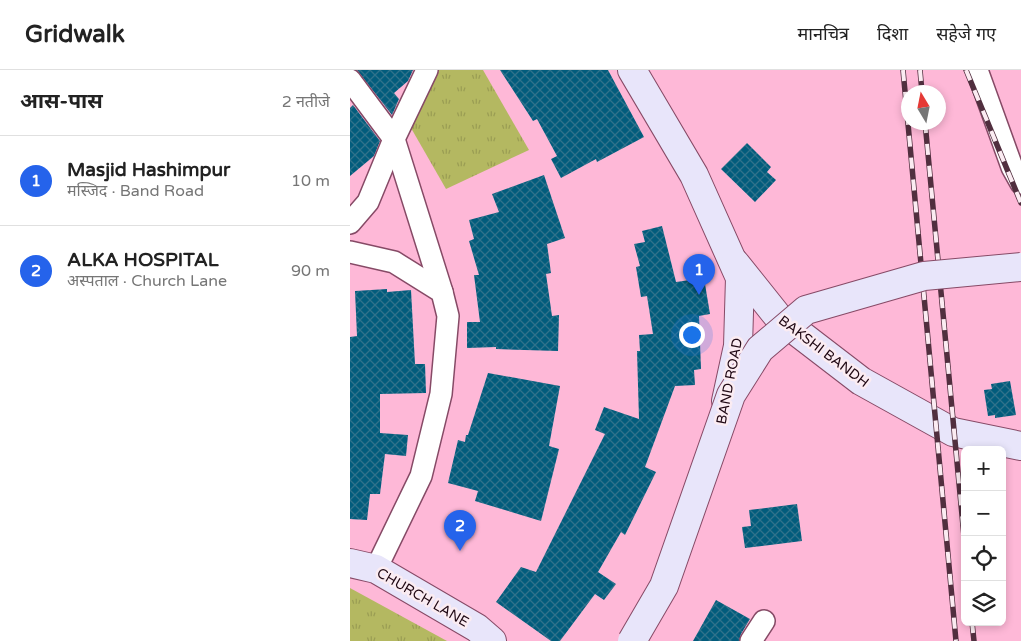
<!DOCTYPE html>
<html lang="hi">
<meta charset="utf-8">
<style>
:root{--surface:#fff;--page:#f2f2f2;--text:#222;--muted:#767676;--line:#e0e0e0;--accent:#2563eb}
body{margin:0;font-family:"Varela Round","Noto Sans Devanagari",sans-serif;background:var(--page);color:var(--text)}
.controls{position:absolute;right:15px;bottom:15px;display:grid;overflow:hidden;border-radius:8px;box-shadow:0 2px 8px #0003}
.controls button{width:45px;height:45px;display:grid;place-items:center;padding:0;border:0;border-bottom:1px solid var(--line);background:var(--surface);color:var(--text);font:25px sans-serif}
.compass{position:absolute;left:551px;top:15px;width:45px;height:45px;border-radius:50%;background:var(--surface);box-shadow:0 2px 8px #0003;rotate:350deg}
.you{position:absolute;left:341px;top:264px;width:18px;height:18px;margin:-12px;border:4px solid #fff;border-radius:50%;background:#1a73e8;box-shadow:0 0 0 8px #1a73e833}
.badge{display:grid;place-items:center;width:32px;height:32px;border-radius:50%;background:var(--accent);color:#fff;font-size:16px;font-weight:700}
.pin{position:absolute;translate:-50% -41px;filter:drop-shadow(0 1px 2px #0008)}
.pin::after{content:'';position:absolute;top:26px;width:18px;height:15px;background:inherit;clip-path:polygon(0 0,100% 0,50% 100%)}
.list{margin:0;padding:0;list-style:none}
h2{display:flex;justify-content:space-between;align-items:center;height:65px;margin:0;padding:0 20px;font-size:21px}
h2 small{font-size:16px;font-weight:400;color:var(--muted)}
.list li{display:grid;grid-template-columns:32px 1fr auto;gap:15px;align-items:center;box-sizing:border-box;height:90px;padding:0 20px;border-top:1px solid var(--line)}
.list b{display:block;font-size:19px;white-space:nowrap}
.list p{margin:0;font-size:16px;white-space:nowrap;color:var(--muted)}
.list em{font-size:16px;font-style:normal;color:var(--muted)}
.icon{flex:none;width:28px;height:28px;fill:none;stroke:currentColor;stroke-width:2;stroke-linecap:round;stroke-linejoin:round}
.map{position:relative;flex:none;width:671px;height:571px;overflow:hidden}
header{display:flex;align-items:center;gap:30px;box-sizing:border-box;height:70px;padding:0 25px;background:var(--surface);border-bottom:1px solid var(--line)}
header strong{font-size:24px}
nav{display:flex;gap:28px;margin-inline-start:auto;font-size:18px}
main{display:flex}
aside{flex:1;background:var(--surface)}
.map>svg:first-child{display:block}
.park{fill:url(#park-tufts)}
.building{fill:url(#building-cross-hatch)}
.lines{fill:none;stroke-linecap:round;stroke-linejoin:round}
.street-casing{stroke:#864a66;stroke-width:24}
.secondary-casing{stroke:#864a66;stroke-width:30}
.street{stroke:#fff;stroke-width:21}
.secondary{stroke:#e8e5fa;stroke-width:28}
.rail-casing{stroke:#512f3f;stroke-width:5.5}
.rail{stroke:#fbecf2;stroke-width:4;stroke-dasharray:11;stroke-linecap:butt}
.secondary-bridge-casing{stroke:#864a66;stroke-width:30;stroke-linecap:butt}
.secondary-bridge{stroke:#e8e5fa;stroke-width:28}
.labels{text-anchor:middle;stroke-width:5;stroke-linejoin:round;paint-order:stroke}
.street-label{font-size:14px;fill:#1e0713;stroke:#fbecf2}
</style>
<header>
<strong>Gridwalk</strong>
<nav><a>मानचित्र</a><a>दिशा</a><a>सहेजे गए</a></nav>
</header>
<main>
<aside>
<h2>आस-पास<small>2 नतीजे</small></h2>
<ul class="list">
<li><span class="badge">1</span><div><b>Masjid Hashimpur</b><p>मस्जिद · Band Road</p></div><em>10 m</em></li>
<li><span class="badge">2</span><div><b>ALKA HOSPITAL</b><p>अस्पताल · Church Lane</p></div><em>90 m</em></li>
</ul>
</aside>
<div class="map">
<svg width="671" height="571" viewBox="0 0 671 571">
<defs>
<pattern id="park-tufts" width="24" height="20" patternUnits="userSpaceOnUse" patternTransform="scale(1.25)"><rect width="24" height="20" fill="#b4b861"/><path d="M3 7l-1-3M5 7V3M7 7l1-3M15 17l-1-3M17 17v-4M19 17l1-3" fill="none" stroke="#9a9d53"/></pattern>
<pattern id="building-cross-hatch" width="8" height="8" patternUnits="userSpaceOnUse" patternTransform="scale(1.25)"><rect width="8" height="8" fill="#025c7c"/><path d="M0 0l8 8M0 8l8-8" fill="none" stroke="#30728b"/></pattern>
</defs>
<rect width="100%" height="100%" fill="#feb8d7"/>
<!-- park -->
<g class="park">
<polygon points="88,0 133,0 179,80 96,119 61,58"/>
<polygon points="0,518 97,571 0,571"/>
</g>
<!-- building -->
<g class="building">
<polygon points="7,0 63,0 58,11 44,23 49,29 42,45"/>
<polygon points="150,0 258,0 294,67 247,92 246,89 211,108 201,89 207,86 187,49 183,51"/>
<polygon points="3,35 30,71 24,86 0,106 0,38"/>
<polygon points="397,73 421,97 417,102 426,110 405,132 371,99"/>
<polygon points="194,105 215,168 197,174 201,203 196,204 202,246 209,245 208,281 146,279 146,277 117,278 117,252 130,252 124,205 129,205 119,171 124,169 119,150 149,142 142,124"/>
<polygon points="312,156 326,212 354,208 360,244 349,246 351,299 344,300 345,315 325,316 295,397 306,402 275,465 271,462 248,502 266,514 254,530 245,524 210,571 201,571 146,532 171,497 186,502 255,364 245,360 254,337 289,349 287,281 290,281 289,265 303,264 297,226 291,227 286,197 290,196 284,174 295,172 292,161"/>
<polygon points="37,219 37,222 61,220 65,294 75,294 76,323 30,324 30,363 58,365 56,386 35,384 30,424 20,424 17,450 0,449 0,267 7,266 5,221"/>
<polygon points="138,303 210,316 199,376 209,379 191,451 125,431 128,421 98,413 108,370 115,372 116,365 118,365"/>
<polygon points="660,311 666,345 645,348 645,345 638,346 634,320 642,319 641,314"/>
<polygon points="447,434 452,471 395,478 392,457 401,456 399,440"/>
<polygon points="366,530 400,549 391,564 389,571 343,571"/>
</g>
<g class="lines">
<!-- street casing -->
<g class="street-casing">
<g id="street">
<polyline points="77,0 44,69 92,222"/>
<polyline points="627,0 662,97 671,113"/>
<polyline points="0,10 44,69 18,132 0,153"/>
<polyline points="0,182 44,192 92,222 98,246 91,324 71,406 26,499"/>
<polyline points="401,571 414,551"/>
</g>
</g>
<!-- secondary casing -->
<g class="secondary-casing">
<g id="secondary">
<polyline points="282,0 344,105 390,208 388,276 376,331"/>
<polyline points="385,193 429,248 511,311 603,362 671,376"/>
<polyline points="0,493 26,499 127,558 142,571"/>
</g>
</g>
<!-- street -->
<use href="#street" class="street"/>
<!-- secondary -->
<use href="#secondary" class="secondary"/>
<!-- rail casing -->
<g class="rail-casing">
<g id="rail">
<polyline points="553,0 606,571"/>
<polyline points="570,0 572,22"/>
<polyline points="616,0 671,133"/>
<polyline points="575,52 615,477"/>
<polyline points="622,552 624,571"/>
</g>
</g>
<!-- rail -->
<use href="#rail" class="rail"/>
<!-- secondary-bridge casing -->
<g class="secondary-bridge-casing">
<polyline id="secondary-bridge" points="282,571 314,516 381,325 410,279 456,240 574,206 671,197"/>
</g>
<!-- secondary-bridge -->
<use href="#secondary-bridge" class="secondary-bridge"/>
</g>
<g class="labels">
<!-- street labels -->
<g class="street-label">
<text transform="translate(474 281) rotate(37)" y="5">BAKSHI BANDH</text>
<text transform="translate(379 311) rotate(-79)" y="5">BAND ROAD</text>
<text transform="translate(73 527) rotate(30)" y="5">CHURCH LANE</text>
</g>
</g>
</svg>
<div class="controls">
<button>+</button>
<button>−</button>
<button><svg class="icon" aria-label="locate" viewBox="0 0 24 24"><circle cx="12" cy="12" r="6"/><path d="M12 2v4M12 18v4M2 12h4M18 12h4"/></svg></button>
<button><svg class="icon" aria-label="layers" viewBox="0 0 24 24"><path d="M12 4l9 5-9 5-9-5zM3 14l9 5 9-5"/></svg></button>
</div>
<svg class="compass" viewBox="-18 -18 36 36"><path d="M0-13l5 13h-10z" fill="#e53935"/><path d="M0 13l5-13h-10z" fill="#767676"/></svg>
<div class="you"></div>
<div class="pin badge" style="left:349px;top:225px">1</div>
<div class="pin badge" style="left:110px;top:481px">2</div>
</div>
</main>
